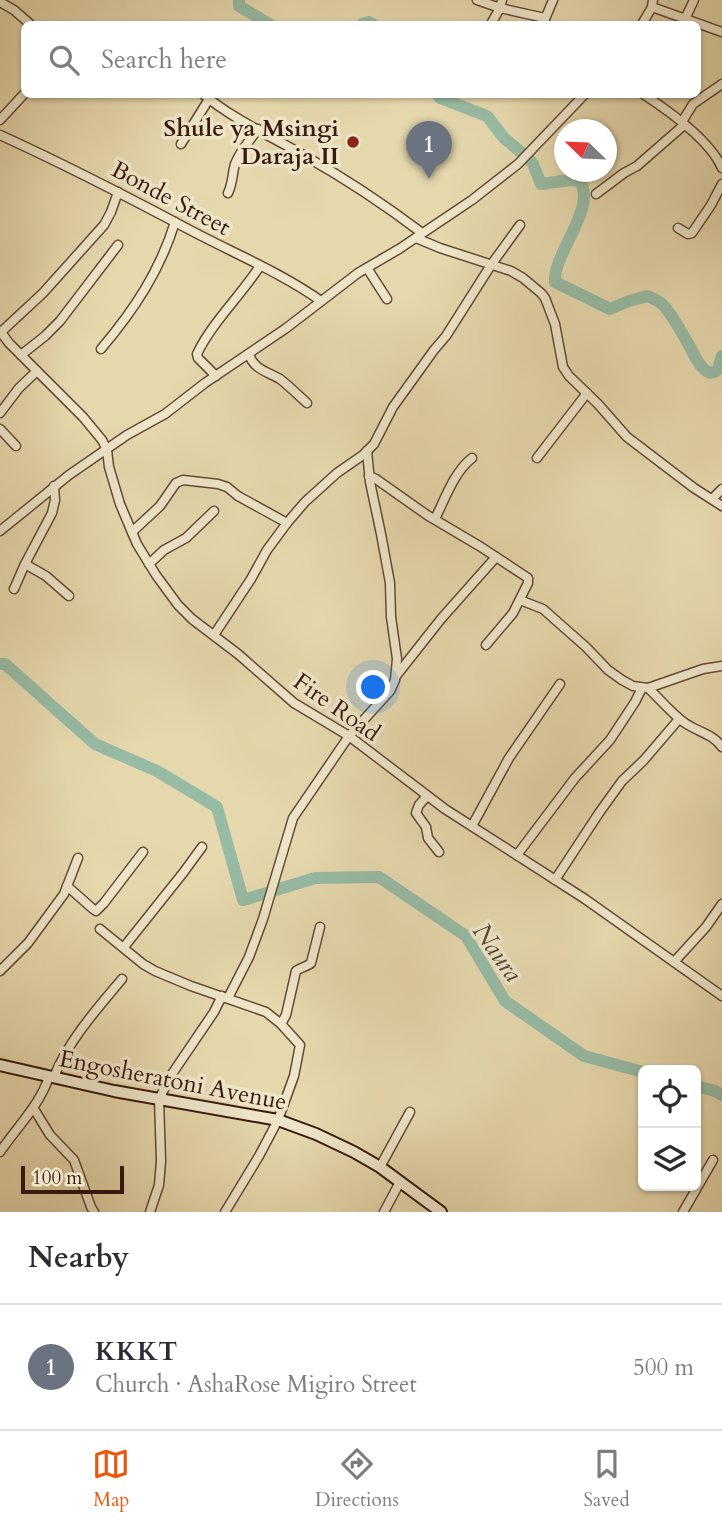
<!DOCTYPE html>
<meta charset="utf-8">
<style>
:root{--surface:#fff;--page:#f7f7f7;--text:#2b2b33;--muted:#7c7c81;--line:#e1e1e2;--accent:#ea580c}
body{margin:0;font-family:Cardo,serif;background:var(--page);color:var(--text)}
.controls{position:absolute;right:21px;bottom:21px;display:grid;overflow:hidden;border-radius:10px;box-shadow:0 2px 5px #0004}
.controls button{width:63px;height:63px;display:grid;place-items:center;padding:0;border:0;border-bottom:2px solid var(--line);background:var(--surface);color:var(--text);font:35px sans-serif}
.compass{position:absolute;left:554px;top:119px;width:63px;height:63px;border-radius:50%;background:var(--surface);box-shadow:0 2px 5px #0004;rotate:293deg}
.scale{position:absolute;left:21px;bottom:18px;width:103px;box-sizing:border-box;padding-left:7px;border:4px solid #391a0f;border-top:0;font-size:19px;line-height:24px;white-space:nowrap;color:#391a0f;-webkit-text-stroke:5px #efe6ca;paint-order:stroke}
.you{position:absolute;left:374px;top:688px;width:24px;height:24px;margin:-18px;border:5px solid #fff;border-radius:50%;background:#1a73e8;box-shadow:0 0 0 10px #1a73e833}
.badge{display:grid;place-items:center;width:46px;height:46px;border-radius:50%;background:var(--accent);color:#fff;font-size:23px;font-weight:700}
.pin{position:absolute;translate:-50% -58px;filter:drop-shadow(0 2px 4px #0008)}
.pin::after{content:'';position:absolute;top:37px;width:24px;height:21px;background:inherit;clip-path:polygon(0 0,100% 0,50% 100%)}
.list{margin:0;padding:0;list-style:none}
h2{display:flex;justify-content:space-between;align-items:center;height:91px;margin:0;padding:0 28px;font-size:30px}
h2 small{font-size:23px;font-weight:400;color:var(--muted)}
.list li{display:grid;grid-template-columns:46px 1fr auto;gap:21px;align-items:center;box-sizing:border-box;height:126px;padding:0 28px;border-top:2px solid var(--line)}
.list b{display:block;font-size:26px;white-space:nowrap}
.list p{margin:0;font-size:23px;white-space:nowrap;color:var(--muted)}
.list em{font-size:23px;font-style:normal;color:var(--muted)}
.icon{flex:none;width:38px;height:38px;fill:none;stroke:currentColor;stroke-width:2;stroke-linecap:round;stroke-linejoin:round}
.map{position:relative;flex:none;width:722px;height:1212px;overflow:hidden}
.search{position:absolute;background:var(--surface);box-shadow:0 2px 5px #0004;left:21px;right:21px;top:21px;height:77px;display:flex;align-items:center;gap:18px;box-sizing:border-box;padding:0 24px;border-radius:10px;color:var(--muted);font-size:26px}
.sheet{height:217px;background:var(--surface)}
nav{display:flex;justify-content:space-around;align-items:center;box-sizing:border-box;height:98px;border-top:2px solid var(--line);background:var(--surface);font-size:19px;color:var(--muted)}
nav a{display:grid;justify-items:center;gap:4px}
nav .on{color:var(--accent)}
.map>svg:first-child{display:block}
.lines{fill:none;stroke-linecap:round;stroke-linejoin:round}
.river{stroke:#97bba5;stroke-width:12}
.street-casing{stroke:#644a36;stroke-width:11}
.secondary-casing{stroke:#391a0f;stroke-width:14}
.street{stroke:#efe6ca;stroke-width:8}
.secondary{stroke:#efe6ca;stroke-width:10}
.poi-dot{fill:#8f2418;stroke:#efe6ca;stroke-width:2.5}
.labels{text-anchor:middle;stroke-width:7;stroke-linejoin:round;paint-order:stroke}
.poi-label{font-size:24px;font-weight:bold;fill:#391a0f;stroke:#efe6ca;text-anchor:end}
.street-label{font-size:24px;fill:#391a0f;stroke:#efe6ca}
.water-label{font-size:26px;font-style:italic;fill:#554a3c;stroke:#efe6ca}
</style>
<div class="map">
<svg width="722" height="1212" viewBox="0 0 722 1212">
<rect width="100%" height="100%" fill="#e6d8ad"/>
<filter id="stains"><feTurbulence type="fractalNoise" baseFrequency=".00286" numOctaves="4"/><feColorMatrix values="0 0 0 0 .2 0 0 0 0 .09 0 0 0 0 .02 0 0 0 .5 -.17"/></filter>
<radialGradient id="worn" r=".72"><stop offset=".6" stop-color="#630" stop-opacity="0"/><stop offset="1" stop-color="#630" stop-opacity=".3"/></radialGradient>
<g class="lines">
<!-- river -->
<g class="river">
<polyline points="239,0 239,6 269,24"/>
<polyline points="362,24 369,22 373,24"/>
<path d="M 437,94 L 440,98 L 487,116 L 504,138 L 528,158 L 533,164 L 541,184 L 570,180 L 580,181 C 597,209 553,253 555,282 L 610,309 L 629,301 L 647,296 C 652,298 659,301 662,304 C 669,310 685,338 690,347 C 694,354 704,379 716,371 C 720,368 720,360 722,356"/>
<polyline points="0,664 5,664 95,744 157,771 217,807 243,900 267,893"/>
<polyline points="273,891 315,878 379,877 466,936 505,1001 584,1056 643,1072"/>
<polyline points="696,1086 715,1091 722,1095"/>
</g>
<!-- street casing -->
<g class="street-casing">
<g id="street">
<polyline points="477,0 500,8 545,18"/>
<polyline points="0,2 14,10 30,24"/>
<polyline points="652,7 722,32"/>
<polyline points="685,19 694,0"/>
<polyline points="491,24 500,8 502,0"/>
<polyline points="543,24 553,0"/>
<polyline points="642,24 652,7 653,0"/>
<path d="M 203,94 C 234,120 271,136 305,156 C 346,179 385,205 422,233"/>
<path d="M 643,94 C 669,111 710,140 722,168"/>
<polyline points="0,120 24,94"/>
<polyline points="682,122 693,104 722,84"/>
<path d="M 0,135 C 64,164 126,196 188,229 C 233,253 280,272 321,301"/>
<polyline points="181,144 209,99"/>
<path d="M 228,193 C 233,183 232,174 235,164 C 240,151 250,140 258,129"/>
<polyline points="596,194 624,173 637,166 684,125"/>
<polyline points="678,228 688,234 692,233 711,205 722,184"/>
<polyline points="416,238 440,248 511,271 523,278 541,293 545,298 555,324 563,367 569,376 598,404 627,437 694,488 722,506"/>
<polyline points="367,268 387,299"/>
<polyline points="0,331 9,343 83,417 102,440 107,450 109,467 120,504 137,544 156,575 178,605 192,619 238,654 294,703 349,736 445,809 585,899 722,996"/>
<polyline points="1,332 43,293 104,225 111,212 118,192"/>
<path d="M 101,349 C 134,310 160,271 175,222"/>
<path d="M 249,354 C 253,369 268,372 280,379 C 289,386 298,395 307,403"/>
<polyline points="21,355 45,336 60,321 118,245"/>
<path d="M 216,376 L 198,358 L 197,354 C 211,324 241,295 260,266"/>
<polyline points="0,413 19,388 37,371"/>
<polyline points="0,429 16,446"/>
<polyline points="537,458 587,393"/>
<polyline points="369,476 376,479 427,515 481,547 528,578 528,583 513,613 486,645"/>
<polyline points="712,499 722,489"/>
<path d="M 435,519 C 445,499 454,472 472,458"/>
<polyline points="0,531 69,475 127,435 165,414 205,383 285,329 358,273 399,249 472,200 518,164 585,94"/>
<polyline points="132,532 160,506 176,483 183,480 218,484 227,487 238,496 287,523"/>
<polyline points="25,564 46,576 69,596"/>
<polyline points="149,564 164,550 186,538 214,511"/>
<polyline points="14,589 25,564 52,513 55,500 54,486"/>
<polyline points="520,600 543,609 586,647 608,670 622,680 633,686 648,688 703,669 722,666"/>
<polyline points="214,635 251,579 267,550 287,523 305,502 337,473 363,455 374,444 393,407 434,350 446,336 491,265 520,225"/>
<polyline points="396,676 441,619 496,557"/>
<path d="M 648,688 C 659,698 673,715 685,723 C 698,732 713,734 722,747"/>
<polyline points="427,796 419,805 416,813 426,827 428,838 439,852"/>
<polyline points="472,826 509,758 560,684"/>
<polyline points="517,855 575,778 610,740 635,702 642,688"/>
<polyline points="555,880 599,813 622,781 644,760 679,719"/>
<polyline points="67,886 93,909 96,911 104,903 143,852"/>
<polyline points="100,929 143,964 155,971 191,986 266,1012 281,1024 300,1045 294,1076 278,1120 259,1156 225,1212"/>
<polyline points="124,947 183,873 202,847"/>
<polyline points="674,962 706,927 722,904"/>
<polyline points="0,971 28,943 64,894 78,858"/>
<polyline points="228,998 249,957 263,919 293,818 349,736 390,691 395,680 397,659 391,617 390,583 381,534 370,482 367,451"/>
<path d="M 281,1024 L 286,1015 L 296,971 C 301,967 307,967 311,963 L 320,927"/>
<path d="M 54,1077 C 68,1041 97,1009 122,979"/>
<polyline points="34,1109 50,1135 74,1160 91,1207 94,1212"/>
<path d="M 0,1152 C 17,1127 39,1106 49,1077"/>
<polyline points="380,1167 410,1112"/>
<polyline points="150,1212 159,1185 161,1161 159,1099 172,1074 214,1012 222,996"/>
<polyline points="384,1212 400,1182"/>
<polyline points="683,1212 713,1160"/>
</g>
</g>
<!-- secondary casing -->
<g class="secondary-casing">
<polyline id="secondary" points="0,1065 114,1091 278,1120 316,1134 354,1152 380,1167 441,1212"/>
</g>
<!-- street -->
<use href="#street" class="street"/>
<!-- secondary -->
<use href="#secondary" class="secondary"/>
</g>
<!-- markers -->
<circle class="poi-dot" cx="353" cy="142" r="7"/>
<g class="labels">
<!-- poi labels -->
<g class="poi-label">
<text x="339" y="136">Shule ya Msingi<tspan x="339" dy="28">Daraja II</tspan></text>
</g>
<!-- street labels -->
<g class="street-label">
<text transform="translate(171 198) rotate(28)" y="8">Bonde Street</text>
<text transform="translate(337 707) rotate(35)" y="8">Fire Road</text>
<text transform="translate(173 1080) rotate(11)" y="8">Engosheratoni Avenue</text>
</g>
<!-- water labels -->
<g class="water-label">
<text transform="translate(498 952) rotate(55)" y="9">Naura</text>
</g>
</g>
<rect width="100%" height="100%" filter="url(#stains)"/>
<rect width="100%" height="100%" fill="url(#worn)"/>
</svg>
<div class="controls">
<button><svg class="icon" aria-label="locate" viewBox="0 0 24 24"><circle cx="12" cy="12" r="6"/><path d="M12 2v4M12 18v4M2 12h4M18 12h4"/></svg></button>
<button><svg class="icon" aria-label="layers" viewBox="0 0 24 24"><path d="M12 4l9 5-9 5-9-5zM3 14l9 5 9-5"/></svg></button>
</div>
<svg class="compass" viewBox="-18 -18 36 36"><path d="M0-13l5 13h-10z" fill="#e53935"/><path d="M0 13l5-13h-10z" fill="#7c7c81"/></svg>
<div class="scale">100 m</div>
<div class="you"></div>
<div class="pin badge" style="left:429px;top:179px;background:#6b7280">1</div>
<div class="search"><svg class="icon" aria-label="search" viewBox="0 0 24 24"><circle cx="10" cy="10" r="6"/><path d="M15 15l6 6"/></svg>Search here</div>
</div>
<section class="sheet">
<h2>Nearby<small></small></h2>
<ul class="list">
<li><span class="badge" style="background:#6b7280">1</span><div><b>KKKT</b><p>Church · AshaRose Migiro Street</p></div><em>500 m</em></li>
</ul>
</section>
<nav>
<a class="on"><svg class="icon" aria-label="map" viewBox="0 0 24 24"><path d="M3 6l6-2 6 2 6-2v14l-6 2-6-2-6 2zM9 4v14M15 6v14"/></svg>Map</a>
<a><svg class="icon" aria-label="directions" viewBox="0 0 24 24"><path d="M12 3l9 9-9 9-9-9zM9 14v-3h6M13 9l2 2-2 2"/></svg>Directions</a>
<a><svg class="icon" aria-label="saved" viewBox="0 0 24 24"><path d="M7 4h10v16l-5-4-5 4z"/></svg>Saved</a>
</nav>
